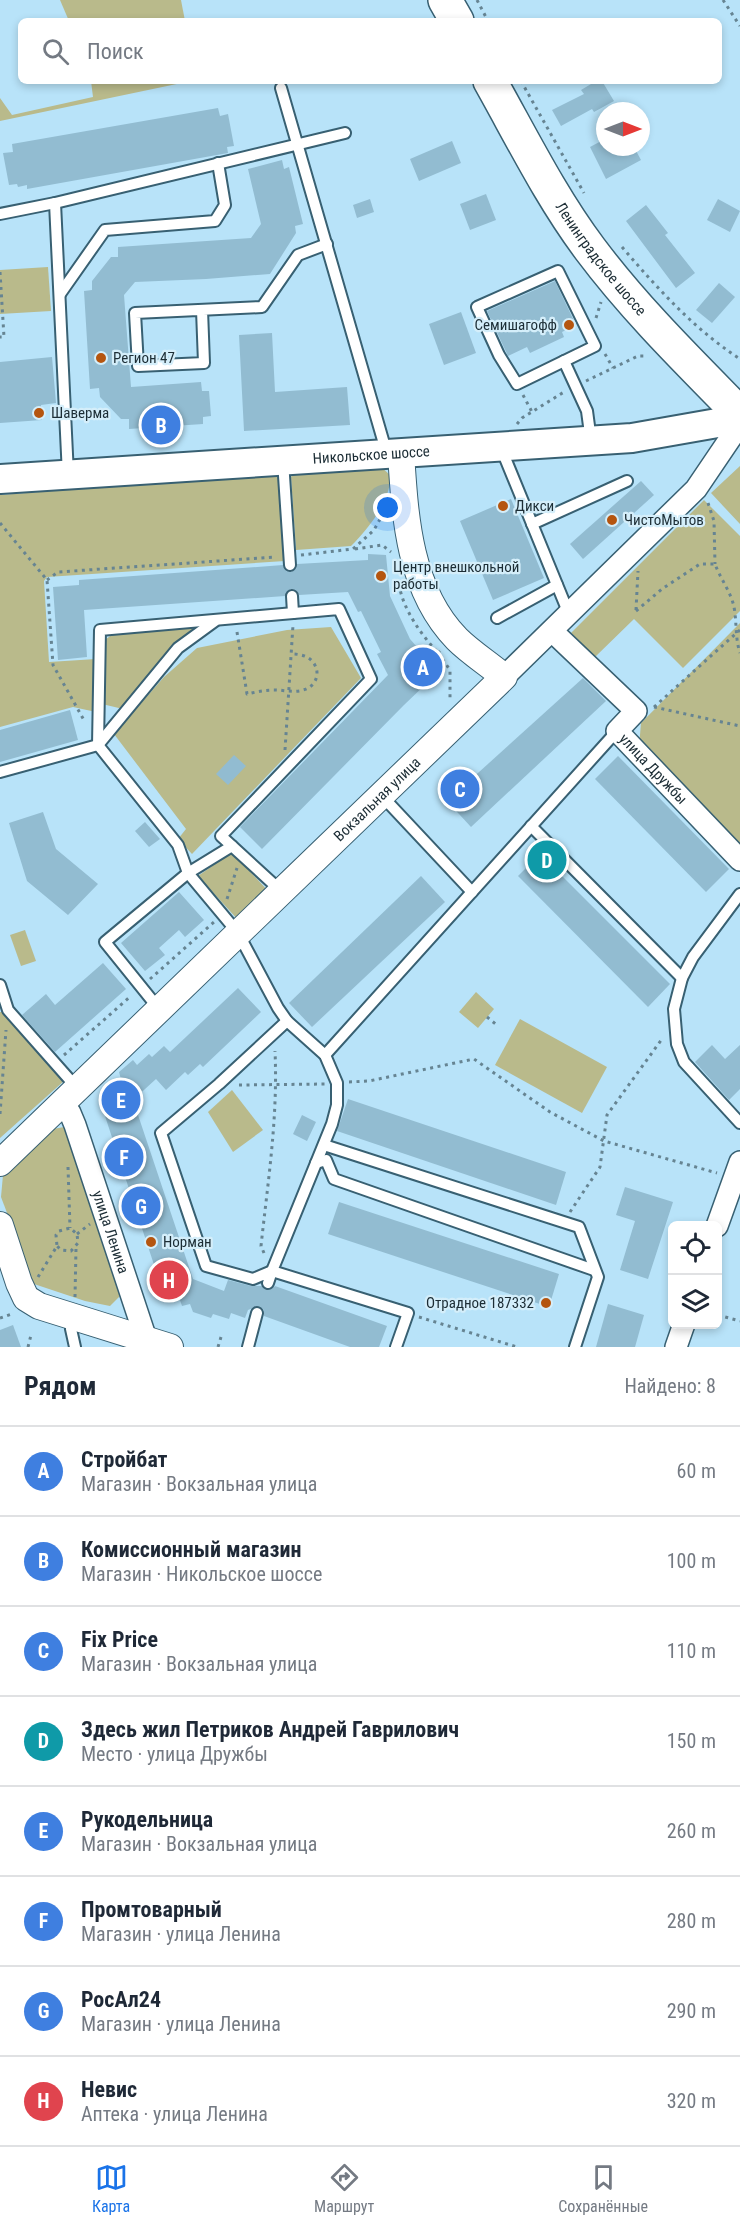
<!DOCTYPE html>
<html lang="ru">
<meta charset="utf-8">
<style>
:root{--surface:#fff;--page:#f2f2f3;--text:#1f2937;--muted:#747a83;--line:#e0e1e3;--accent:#1a73e8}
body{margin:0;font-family:"Roboto Condensed",sans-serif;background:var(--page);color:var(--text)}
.controls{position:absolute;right:18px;bottom:18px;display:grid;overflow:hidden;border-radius:9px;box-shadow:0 3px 9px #0003}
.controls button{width:54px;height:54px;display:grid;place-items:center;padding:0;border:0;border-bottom:2px solid var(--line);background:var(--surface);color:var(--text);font:30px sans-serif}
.compass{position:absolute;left:596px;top:102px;width:54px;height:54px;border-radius:50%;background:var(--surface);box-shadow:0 3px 9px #0003;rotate:90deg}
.you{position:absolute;left:388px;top:508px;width:21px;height:21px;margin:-15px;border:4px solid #fff;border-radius:50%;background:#1a73e8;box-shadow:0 0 0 9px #1a73e833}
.badge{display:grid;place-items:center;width:39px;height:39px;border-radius:50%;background:var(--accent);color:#fff;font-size:20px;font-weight:700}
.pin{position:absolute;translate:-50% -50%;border:3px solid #fff;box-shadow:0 2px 6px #0006}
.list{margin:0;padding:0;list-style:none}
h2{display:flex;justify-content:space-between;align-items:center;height:78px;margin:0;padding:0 24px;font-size:26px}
h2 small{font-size:20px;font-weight:400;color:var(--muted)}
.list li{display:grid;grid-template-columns:39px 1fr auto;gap:18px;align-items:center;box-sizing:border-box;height:90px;padding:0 24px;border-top:2px solid var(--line)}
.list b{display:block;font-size:22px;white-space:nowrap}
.list p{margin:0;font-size:20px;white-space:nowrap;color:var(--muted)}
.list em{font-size:20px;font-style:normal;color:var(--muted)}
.icon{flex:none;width:33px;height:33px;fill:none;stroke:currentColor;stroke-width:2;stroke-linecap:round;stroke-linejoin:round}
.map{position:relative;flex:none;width:740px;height:1347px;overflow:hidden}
.search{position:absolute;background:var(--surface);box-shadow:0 3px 9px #0003;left:18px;right:18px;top:18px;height:66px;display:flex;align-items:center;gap:15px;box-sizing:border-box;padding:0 21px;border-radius:9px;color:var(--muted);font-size:22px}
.sheet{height:798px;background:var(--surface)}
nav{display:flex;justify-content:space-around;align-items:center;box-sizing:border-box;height:84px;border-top:2px solid var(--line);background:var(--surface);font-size:16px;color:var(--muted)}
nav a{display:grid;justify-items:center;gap:3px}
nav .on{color:var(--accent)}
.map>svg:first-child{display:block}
.green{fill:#b9ba8b}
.building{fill:#92bcd1}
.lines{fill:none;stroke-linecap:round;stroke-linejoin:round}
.service-casing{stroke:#386072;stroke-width:14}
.minor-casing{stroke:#386072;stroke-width:24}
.tertiary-casing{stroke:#386072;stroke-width:28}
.secondary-casing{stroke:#386072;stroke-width:32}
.primary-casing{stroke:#386072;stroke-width:36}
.path{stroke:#668492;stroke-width:3;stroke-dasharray:3 4.5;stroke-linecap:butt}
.service{stroke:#fff;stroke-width:10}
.minor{stroke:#fff;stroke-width:21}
.tertiary{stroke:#fff;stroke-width:26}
.secondary{stroke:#fff;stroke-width:28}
.primary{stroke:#fff;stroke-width:33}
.poi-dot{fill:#b5550f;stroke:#d4eefa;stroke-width:2}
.labels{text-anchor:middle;stroke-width:4.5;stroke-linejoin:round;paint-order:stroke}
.street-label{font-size:15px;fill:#1c2d35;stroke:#d4eefa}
.poi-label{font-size:15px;fill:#1c2d35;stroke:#d4eefa;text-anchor:start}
</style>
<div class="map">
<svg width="740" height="1347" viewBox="0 0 740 1347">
<rect width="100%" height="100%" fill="#b8e3f9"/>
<!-- green -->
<g class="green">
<polygon points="60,0 181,0 185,21 69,21"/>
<polygon points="91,81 191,81 0,121 0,98 12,115 93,97"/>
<polygon points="48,267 51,311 0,314 0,270"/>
<path d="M 380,466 L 390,475 C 392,500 368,529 351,546 L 296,550 L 291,477 L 296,470 Z"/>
<polygon points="740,466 740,524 711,493"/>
<polygon points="273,474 279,479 285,561 47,577 44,581 49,662 96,659 96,712 73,707 0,727 0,495"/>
<polygon points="704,500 740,536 740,611 683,668 634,619 595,657 571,633"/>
<polygon points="740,623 740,847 639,747 641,723"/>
<polygon points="195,626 193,634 123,709 102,704 102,648 105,640 114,633"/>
<polygon points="331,627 361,678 192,854 178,839 186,829 114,734 164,677 197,648 287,630"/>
<polygon points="232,852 270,893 239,921 198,876"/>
<polygon points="25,930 36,961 21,966 10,935"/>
<polygon points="476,992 494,1009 478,1028 459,1012"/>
<polygon points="0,1012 3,1012 64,1081 0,1138"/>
<polygon points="520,1019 607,1067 582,1113 495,1065"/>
<polygon points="232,1090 263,1130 233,1152 208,1112"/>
<polygon points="64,1127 71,1134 122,1281 120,1296 110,1306 85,1301 34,1284 1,1197 3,1175 53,1129"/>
</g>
<!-- building -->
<g class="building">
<polygon points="596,81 602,81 614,101 594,112 592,109 561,126 552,110 584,94 581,90"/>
<polygon points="218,108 220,116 228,114 234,146 227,147 228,153 27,189 27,185 18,187 17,184 9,185 3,153 13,152 12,144"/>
<polygon points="605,139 605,147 634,147 641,160 606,179 590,147"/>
<polygon points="452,141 461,163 419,181 410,159"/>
<polygon points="282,160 284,169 289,167 303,224 295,226 296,233 270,274 206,279 135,282 124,295 131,387 201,382 202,391 209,391 211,416 203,417 203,424 129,429 129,419 121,419 100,397 99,388 90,389 84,291 92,290 92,281 111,257 118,257 118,247 251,238 261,224 248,169"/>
<polygon points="486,194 496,220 470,230 460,204"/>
<polygon points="370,199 374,212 357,218 353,205"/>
<polygon points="718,199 740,211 730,232 707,220"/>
<polygon points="646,205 668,233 665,235 695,273 676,288 626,221"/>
<polygon points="555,281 576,325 562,332 564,337 530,353 527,347 508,356 487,311"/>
<polygon points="719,283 735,297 712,323 696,310"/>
<polygon points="461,312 476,353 444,365 429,324"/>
<polygon points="272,333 275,392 347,387 350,425 244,431 239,335"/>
<polygon points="52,357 56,403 41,405 42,420 0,423 0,362"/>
<polygon points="641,481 654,495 583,559 570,544"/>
<polygon points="511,499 544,578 493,600 460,521"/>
<polygon points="368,554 386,555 390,596 410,639 442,676 431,686 427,683 404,705 262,849 240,827 388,675 377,654 381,652 361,611 358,612 348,592 299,595 296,590 291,589 286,592 285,596 84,610 87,657 58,660 53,587 79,585 79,580 283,565 286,571 291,572 296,569 297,564 368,560"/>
<polygon points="583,678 606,701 471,827 447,801"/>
<polygon points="70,710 78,740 0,762 0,730"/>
<polygon points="234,755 246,766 228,785 216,774"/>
<polygon points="618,756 729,869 706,892 595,779"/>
<polygon points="43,812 56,849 98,884 68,915 27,881 9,823"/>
<polygon points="145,822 160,839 149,847 135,831"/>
<polygon points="540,854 670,984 648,1007 518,876"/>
<polygon points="421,876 445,902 312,1027 289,1003"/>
<polygon points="179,892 204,920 185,937 179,930 159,948 165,955 145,971 121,943"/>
<polygon points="103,963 126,989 55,1052 22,1015 46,994 55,1005"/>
<polygon points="238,988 261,1012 203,1067 200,1064 188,1075 185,1072 166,1090 156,1079 133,1100 193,1279 224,1291 228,1280 251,1286 262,1286 266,1290 272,1289 275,1286 387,1326 379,1347 350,1347 264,1316 264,1310 258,1306 248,1310 245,1318 231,1313 229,1319 213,1314 211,1318 193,1312 190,1304 182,1306 174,1282 161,1286 104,1113 119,1108 111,1086 122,1083 119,1072 133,1060 137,1065 149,1054 152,1057 164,1046 170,1052"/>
<polygon points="712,1045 725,1059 740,1045 740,1089 729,1100 695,1062"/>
<polygon points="348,1099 566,1172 556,1205 337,1131"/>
<polygon points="302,1115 316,1122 307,1141 293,1134"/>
<polygon points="625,1187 673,1202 648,1279 620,1270 635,1221 616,1215"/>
<polygon points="339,1202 559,1274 549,1307 328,1234"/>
<polygon points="608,1304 644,1315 635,1347 596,1347"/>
<polygon points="13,1325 21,1347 0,1347 0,1330"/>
</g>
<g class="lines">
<!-- service casing -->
<g class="service-casing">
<g id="service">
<polyline points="281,88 387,454"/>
<polyline points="55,203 68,475"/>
<polyline points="0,214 55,203 345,133"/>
<polygon points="558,271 595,346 517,384 499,355 477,307"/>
<polyline points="60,294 105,230 215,221 225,205 218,163"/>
<polyline points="202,310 204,363 138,366 135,313 262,307 298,255 327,244"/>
<polyline points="564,361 587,411 591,441"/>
<polyline points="501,448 569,614"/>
<polyline points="283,461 290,565"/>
<polyline points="532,524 627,481"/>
<polyline points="292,596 293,613"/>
<polyline points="497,618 557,585"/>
<polyline points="0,772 98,745 178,648 215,621"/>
<polyline points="382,796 472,892"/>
<polyline points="531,826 682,978"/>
<polyline points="281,891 221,836 371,679 339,609 100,630 98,745 178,845 188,873 238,933 278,1008 287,1021 325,1055 337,1083 337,1105 332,1124 272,1271 408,1313 396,1347"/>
<polyline points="740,894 693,957 682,978 674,1009 677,1044 684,1062 740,1123"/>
<polyline points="0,985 8,1010 77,1088"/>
<polyline points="159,1009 105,942 188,873 232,846"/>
<polyline points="325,1055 617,731"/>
<polyline points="324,1145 579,1227 598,1277 575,1347"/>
<polyline points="316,1163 326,1160 334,1179 594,1270"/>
<polyline points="268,1283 272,1271 253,1279 206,1266 161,1133 219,1084 287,1021"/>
<polyline points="72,1316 71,1329 75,1347"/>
<polyline points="248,1347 257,1313"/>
</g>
</g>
<!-- minor casing -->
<g class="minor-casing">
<g id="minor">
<path id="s1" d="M 552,631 L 636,711 L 617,731 L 740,860"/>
<polyline points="504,677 696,489 740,424"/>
<path id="s2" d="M 63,1103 L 70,1113 L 75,1125 L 146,1339"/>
<polyline points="717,1226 740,1162"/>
<polyline points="676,1347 684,1324"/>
</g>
</g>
<!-- tertiary casing -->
<g class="tertiary-casing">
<g id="tertiary">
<path id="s3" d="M 0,1163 L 504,677 C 489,664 471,653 457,639 C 409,590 405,517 401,453"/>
<polyline points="0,1225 19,1283 26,1298 39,1306 170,1347"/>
</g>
</g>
<!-- secondary casing -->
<g class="secondary-casing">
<g id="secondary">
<path id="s4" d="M 0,479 L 632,438 L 740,419"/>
</g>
</g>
<!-- primary casing -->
<g class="primary-casing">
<g id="primary">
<polyline points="445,0 457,21"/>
<path id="s5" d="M 490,81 C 522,138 551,197 590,249 C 635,309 688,361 740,414"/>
</g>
</g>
<!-- path -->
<g class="path">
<polyline points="477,0 488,21"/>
<polyline points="723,0 740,26"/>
<polyline points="521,81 584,193"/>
<path d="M 622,247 C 658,289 694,329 740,359"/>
<polyline points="0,272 4,337 0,337"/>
<polyline points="596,318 601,302"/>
<polyline points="605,354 613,368"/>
<polyline points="586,381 638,356 644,356"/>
<polyline points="523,395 532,412"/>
<polyline points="517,424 522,418 564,392"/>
<polyline points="708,503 714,521 715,564"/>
<polyline points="0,523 47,580 53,665 85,722"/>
<polyline points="355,549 382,545 391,552"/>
<polyline points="301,555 353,549 374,530 384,512"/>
<polyline points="47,580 58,572 276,557"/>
<path d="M 399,584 C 403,610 421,634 438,653 L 440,651"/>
<polyline points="636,610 638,571"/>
<path d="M 636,611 L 662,589 L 700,564 L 715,564 C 720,578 731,592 734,607 C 737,623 735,638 740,653"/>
<path d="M 237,632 L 247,694 C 256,692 265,690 275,690 C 284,690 294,693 303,690 C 316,687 322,672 312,661 C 307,655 298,654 291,654"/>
<polyline points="438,653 450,670 450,701"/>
<polyline points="654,707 740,630"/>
<polyline points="654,707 740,726"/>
<polyline points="285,750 293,625"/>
<polyline points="227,899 237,868"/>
<polyline points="150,979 214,922"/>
<polyline points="487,1017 498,1026"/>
<polyline points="64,1055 131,996"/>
<polyline points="349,1082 369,1081 474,1059 550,1112 604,1141 717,1173"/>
<polyline points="239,1085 325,1084"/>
<polyline points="0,1114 6,1030"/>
<polyline points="68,1167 70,1228"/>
<polyline points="570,1212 600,1167 607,1115 662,1039"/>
<polyline points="77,1234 90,1224"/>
<path d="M 264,1253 L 261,1246 C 268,1181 278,1117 275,1051"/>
<polyline points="38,1277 57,1246 56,1235 59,1231 70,1228 77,1234 78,1243 71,1251 61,1250 57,1246"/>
<polyline points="75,1297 76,1248"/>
<polyline points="718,1315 740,1321"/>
<polyline points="419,1317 517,1347"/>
<polyline points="0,1318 12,1314"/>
<polyline points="28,1347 31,1335"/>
<polyline points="218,1347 221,1337"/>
</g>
<!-- service -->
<use href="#service" class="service"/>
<!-- minor -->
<use href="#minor" class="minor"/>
<!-- tertiary -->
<use href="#tertiary" class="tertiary"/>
<!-- secondary -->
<use href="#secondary" class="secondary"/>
<!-- primary -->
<use href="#primary" class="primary"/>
</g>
<!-- markers -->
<g class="poi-dot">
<circle cx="569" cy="325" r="6"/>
<circle cx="101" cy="358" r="6"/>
<circle cx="39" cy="413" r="6"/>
<circle cx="503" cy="506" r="6"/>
<circle cx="612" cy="520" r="6"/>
<circle cx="381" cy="576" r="6"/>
<circle cx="151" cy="1242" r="6"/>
<circle cx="546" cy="1303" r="6"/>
</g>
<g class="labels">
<!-- street labels -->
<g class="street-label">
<text dy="5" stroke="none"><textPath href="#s5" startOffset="210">Ленинградское шоссе</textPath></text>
<text dy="5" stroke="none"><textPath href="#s4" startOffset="372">Никольское шоссе</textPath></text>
<text dy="5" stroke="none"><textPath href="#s1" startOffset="196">улица Дружбы</textPath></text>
<text dy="5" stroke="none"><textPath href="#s3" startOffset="524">Вокзальная улица</textPath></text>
<text dy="5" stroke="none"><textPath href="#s2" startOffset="138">улица Ленина</textPath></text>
</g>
<!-- poi labels -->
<g class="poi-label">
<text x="557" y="330" text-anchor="end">Семишагофф</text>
<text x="113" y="363">Регион 47</text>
<text x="51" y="418">Шаверма</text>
<text x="515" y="511">Дикси</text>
<text x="624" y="525">ЧистоМытов</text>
<text x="393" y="572">Центр внешкольной<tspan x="393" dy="17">работы</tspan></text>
<text x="163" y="1247">Норман</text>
<text x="534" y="1308" text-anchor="end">Отрадное 187332</text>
</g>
</g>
</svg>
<div class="controls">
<button><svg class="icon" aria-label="locate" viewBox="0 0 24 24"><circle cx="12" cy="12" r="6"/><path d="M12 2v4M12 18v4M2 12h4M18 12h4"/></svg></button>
<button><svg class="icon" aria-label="layers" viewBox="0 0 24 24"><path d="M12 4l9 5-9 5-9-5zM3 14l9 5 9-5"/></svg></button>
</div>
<svg class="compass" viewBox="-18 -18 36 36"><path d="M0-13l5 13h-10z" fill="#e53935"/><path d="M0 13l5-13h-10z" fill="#747a83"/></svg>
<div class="you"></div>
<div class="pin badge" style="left:423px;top:667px;background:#3f7fe0">A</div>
<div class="pin badge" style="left:161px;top:425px;background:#3f7fe0">B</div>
<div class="pin badge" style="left:460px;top:789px;background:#3f7fe0">C</div>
<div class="pin badge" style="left:547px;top:860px;background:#0f9aa8">D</div>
<div class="pin badge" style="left:121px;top:1100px;background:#3f7fe0">E</div>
<div class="pin badge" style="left:124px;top:1157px;background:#3f7fe0">F</div>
<div class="pin badge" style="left:141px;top:1206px;background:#3f7fe0">G</div>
<div class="pin badge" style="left:169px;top:1280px;background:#e0444e">H</div>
<div class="search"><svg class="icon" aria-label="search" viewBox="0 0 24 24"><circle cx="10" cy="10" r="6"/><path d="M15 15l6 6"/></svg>Поиск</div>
</div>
<section class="sheet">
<h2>Рядом<small>Найдено: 8</small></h2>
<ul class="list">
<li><span class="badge" style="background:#3f7fe0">A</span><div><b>Стройбат</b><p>Магазин · Вокзальная улица</p></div><em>60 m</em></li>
<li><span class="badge" style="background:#3f7fe0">B</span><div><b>Комиссионный магазин</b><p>Магазин · Никольское шоссе</p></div><em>100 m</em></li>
<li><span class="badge" style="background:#3f7fe0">C</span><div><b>Fix Price</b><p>Магазин · Вокзальная улица</p></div><em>110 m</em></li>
<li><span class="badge" style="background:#0f9aa8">D</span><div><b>Здесь жил Петриков Андрей Гаврилович</b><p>Место · улица Дружбы</p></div><em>150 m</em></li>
<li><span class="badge" style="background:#3f7fe0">E</span><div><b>Рукодельница</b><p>Магазин · Вокзальная улица</p></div><em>260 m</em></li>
<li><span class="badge" style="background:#3f7fe0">F</span><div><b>Промтоварный</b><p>Магазин · улица Ленина</p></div><em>280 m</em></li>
<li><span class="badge" style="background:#3f7fe0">G</span><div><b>РосАл24</b><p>Магазин · улица Ленина</p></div><em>290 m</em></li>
<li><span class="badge" style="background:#e0444e">H</span><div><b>Невис</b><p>Аптека · улица Ленина</p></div><em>320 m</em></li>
</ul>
</section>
<nav>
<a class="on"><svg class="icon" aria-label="map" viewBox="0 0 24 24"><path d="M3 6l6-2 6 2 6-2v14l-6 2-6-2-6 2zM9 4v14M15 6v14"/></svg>Карта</a>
<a><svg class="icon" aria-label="directions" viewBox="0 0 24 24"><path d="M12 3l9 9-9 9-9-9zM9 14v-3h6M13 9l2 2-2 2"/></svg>Маршрут</a>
<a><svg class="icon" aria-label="saved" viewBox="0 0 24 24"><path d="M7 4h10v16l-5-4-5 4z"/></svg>Сохранённые</a>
</nav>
